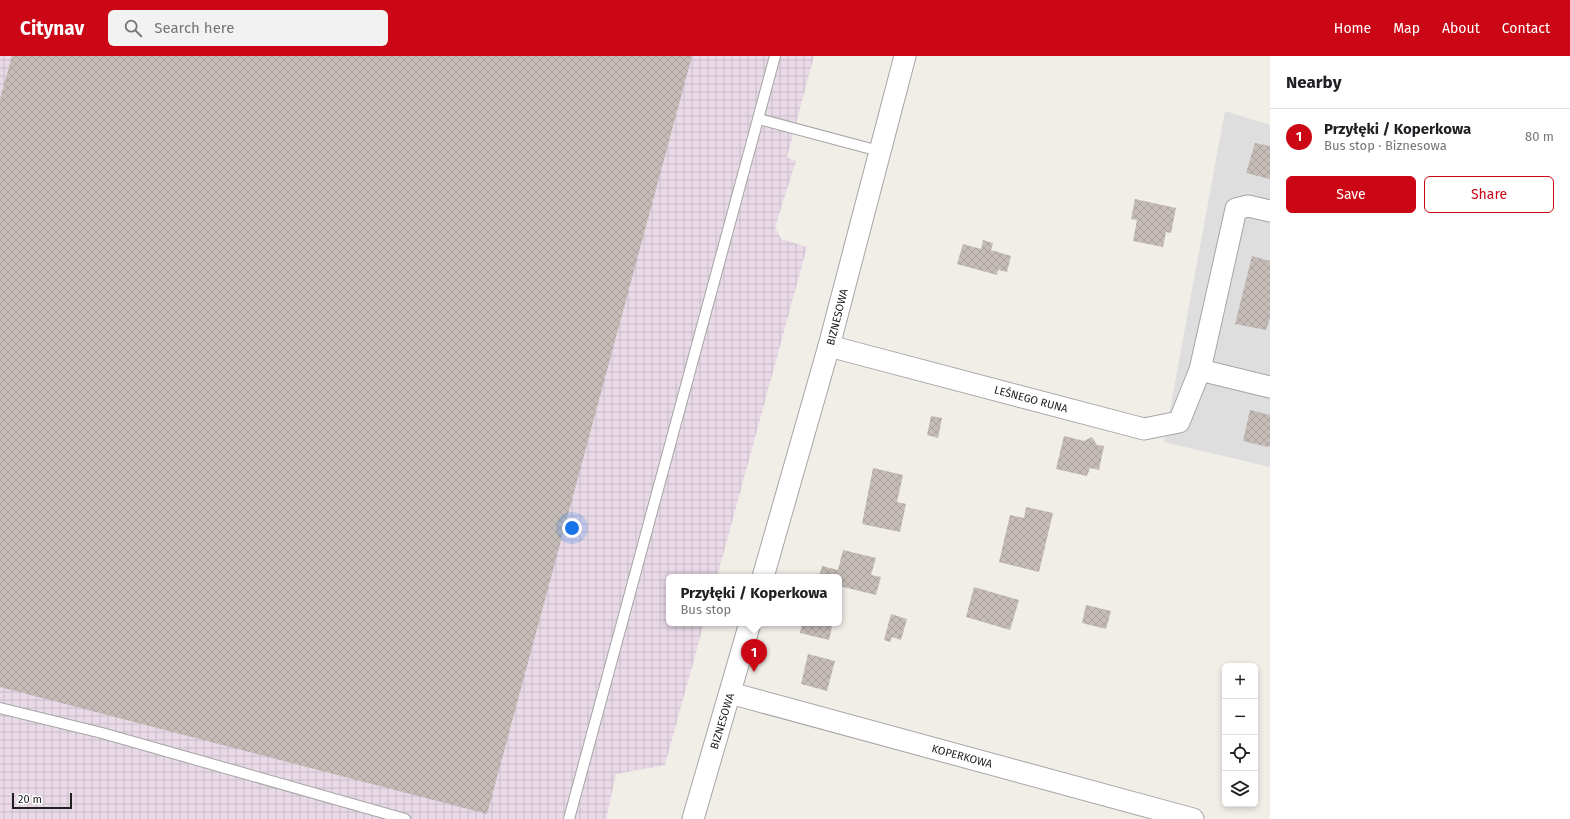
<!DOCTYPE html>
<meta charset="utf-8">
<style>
:root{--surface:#fff;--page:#f2f2f2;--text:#202124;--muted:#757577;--line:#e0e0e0;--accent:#cb0615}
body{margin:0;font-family:"Fira Sans",sans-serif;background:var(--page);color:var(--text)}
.controls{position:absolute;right:12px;bottom:12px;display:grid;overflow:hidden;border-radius:6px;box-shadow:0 2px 6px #0003}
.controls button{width:36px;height:36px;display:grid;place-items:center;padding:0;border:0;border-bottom:1px solid var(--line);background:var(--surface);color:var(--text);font:20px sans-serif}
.scale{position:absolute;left:12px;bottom:10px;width:60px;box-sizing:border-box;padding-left:4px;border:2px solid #212121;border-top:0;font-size:11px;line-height:14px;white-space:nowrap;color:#212121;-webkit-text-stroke:3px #fff;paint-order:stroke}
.you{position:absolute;left:572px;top:472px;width:14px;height:14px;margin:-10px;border:3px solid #fff;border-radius:50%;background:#1a73e8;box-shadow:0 0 0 6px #1a73e833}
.badge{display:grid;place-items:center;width:26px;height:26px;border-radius:50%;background:var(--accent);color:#fff;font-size:13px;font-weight:700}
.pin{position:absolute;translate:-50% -33px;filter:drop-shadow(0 1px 2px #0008)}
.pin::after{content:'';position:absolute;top:21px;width:14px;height:12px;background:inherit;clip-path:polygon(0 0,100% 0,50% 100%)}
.popup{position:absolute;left:666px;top:518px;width:176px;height:52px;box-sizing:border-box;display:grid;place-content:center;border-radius:6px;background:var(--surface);filter:drop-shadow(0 1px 3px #0005);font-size:13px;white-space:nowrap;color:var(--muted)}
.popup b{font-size:15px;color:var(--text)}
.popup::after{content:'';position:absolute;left:50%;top:100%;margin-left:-8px;border:8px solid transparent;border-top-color:var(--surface)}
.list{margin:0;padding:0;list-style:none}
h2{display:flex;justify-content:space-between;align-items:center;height:52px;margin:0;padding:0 16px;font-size:17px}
h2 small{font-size:13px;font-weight:400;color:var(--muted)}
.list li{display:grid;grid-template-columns:26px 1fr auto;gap:12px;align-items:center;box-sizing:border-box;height:56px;padding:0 16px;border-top:1px solid var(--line)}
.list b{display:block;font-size:15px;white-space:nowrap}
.list p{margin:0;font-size:13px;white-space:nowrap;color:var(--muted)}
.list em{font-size:13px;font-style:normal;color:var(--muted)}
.actions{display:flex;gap:8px;padding:12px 16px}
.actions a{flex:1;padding:9px 0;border:1px solid var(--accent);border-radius:6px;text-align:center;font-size:14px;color:var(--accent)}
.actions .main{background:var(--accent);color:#fff}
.icon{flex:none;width:22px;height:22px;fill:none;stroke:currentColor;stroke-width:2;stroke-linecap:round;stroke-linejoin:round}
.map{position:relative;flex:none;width:1270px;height:763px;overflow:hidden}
header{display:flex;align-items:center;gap:24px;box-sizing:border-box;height:56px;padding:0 20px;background:var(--accent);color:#fff}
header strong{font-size:19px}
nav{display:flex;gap:22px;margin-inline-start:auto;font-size:14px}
.search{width:280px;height:36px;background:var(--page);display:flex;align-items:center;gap:10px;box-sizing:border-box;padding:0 14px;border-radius:6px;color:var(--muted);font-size:15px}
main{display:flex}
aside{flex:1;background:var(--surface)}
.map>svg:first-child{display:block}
.residential{fill:#dfdede}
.industrial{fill:url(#industrial-grid)}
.building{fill:url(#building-cross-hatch)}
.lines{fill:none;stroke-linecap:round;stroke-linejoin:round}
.lane-casing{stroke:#a5a5a5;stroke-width:12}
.street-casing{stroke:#a5a5a5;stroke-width:23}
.lane{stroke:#fff;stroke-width:10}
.street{stroke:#fff;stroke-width:21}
.labels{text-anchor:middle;stroke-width:3.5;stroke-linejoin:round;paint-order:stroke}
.street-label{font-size:11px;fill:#212121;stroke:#fff}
</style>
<header>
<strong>Citynav</strong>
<div class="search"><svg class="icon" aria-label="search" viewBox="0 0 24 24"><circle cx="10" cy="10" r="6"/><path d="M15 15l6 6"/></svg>Search here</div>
<nav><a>Home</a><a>Map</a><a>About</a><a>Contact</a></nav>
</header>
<main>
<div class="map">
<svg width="1270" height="763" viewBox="0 0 1270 763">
<defs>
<pattern id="industrial-grid" width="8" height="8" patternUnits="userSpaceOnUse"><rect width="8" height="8" fill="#eadae8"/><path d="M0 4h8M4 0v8" fill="none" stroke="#c8bbc7"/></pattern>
<pattern id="building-cross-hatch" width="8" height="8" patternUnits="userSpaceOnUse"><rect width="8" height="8" fill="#c5bcb7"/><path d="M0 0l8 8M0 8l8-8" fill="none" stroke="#a9a19d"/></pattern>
</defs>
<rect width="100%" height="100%" fill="#f1ede7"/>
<!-- residential -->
<polygon class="residential" points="1225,55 1270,69 1270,411 1164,386"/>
<!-- industrial -->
<polygon class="industrial" points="0,0 814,0 787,101 796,105 775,171 781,183 807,191 717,521 669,521 669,567 704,567 665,709 616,718 606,763 0,763"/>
<!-- building -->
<g class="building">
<polygon points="12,0 692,0 487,758 0,631 0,43"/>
<polygon points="1255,87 1270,90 1270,123 1246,117"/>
<polygon points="1135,143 1176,152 1171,177 1166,176 1163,191 1133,185 1137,164 1131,163"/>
<polygon points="983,184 993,187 991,194 1011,200 1007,216 998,214 997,219 957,208 963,188 981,193"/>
<polygon points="1252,200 1270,205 1270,262 1266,274 1235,268"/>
<polygon points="1250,354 1270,359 1270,389 1268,391 1243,385"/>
<polygon points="931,360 942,362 938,382 927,379"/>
<polygon points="1064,380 1084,385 1092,381 1097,389 1104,390 1099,414 1090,412 1087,420 1056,413"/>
<polygon points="873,412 903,419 897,446 906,448 900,476 862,468"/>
<polygon points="1026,451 1053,457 1039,516 999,506 1010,459 1024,462"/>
<polygon points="843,494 876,502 871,519 881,521 876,539 839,530 839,521 819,521 822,510 838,514"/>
<polygon points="974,531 1019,544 1010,574 966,561"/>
<polygon points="1086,549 1111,555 1106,573 1082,567"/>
<polygon points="891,558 907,563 901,584 892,581 890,586 884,584"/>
<polygon points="802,567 833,567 829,584 800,577"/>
<polygon points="808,598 835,605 827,635 801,628"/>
</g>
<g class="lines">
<!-- lane casing -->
<g class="lane-casing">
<g id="lane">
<polyline points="759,63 879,95"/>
<polyline points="0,652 102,677 405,763"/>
<polyline points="569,763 775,0"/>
</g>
</g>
<!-- street casing -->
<g class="street-casing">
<g id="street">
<polyline points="829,290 1144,373 1179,366 1200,314 1270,331"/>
<polyline points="1200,314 1236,153 1248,150 1270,155"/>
<polyline points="763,521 829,290 905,0"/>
<polyline points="730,637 1193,763"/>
<polyline points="693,763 750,567"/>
</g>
</g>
<!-- lane -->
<use href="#lane" class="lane"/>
<!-- street -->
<use href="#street" class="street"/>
</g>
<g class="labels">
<!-- street labels -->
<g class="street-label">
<text transform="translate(837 261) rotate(-76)" y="4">BIZNESOWA</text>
<text transform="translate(1031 343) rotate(15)" y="4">LEŚNEGO RUNA</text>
<text transform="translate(722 665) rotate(-73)" y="4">BIZNESOWA</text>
<text transform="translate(962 700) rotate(15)" y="4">KOPERKOWA</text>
</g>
</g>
</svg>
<div class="controls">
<button>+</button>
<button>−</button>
<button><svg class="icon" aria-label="locate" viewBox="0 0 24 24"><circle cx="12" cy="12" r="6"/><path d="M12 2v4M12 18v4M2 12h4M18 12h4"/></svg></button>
<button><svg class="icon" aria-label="layers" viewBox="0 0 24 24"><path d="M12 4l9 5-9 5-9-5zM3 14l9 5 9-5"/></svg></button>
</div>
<div class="scale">20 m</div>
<div class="you"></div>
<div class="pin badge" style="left:754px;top:616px">1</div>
<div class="popup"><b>Przyłęki / Koperkowa</b>Bus stop</div>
</div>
<aside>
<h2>Nearby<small></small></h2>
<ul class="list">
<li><span class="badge">1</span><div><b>Przyłęki / Koperkowa</b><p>Bus stop · Biznesowa</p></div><em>80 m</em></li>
</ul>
<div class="actions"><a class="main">Save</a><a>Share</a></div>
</aside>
</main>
